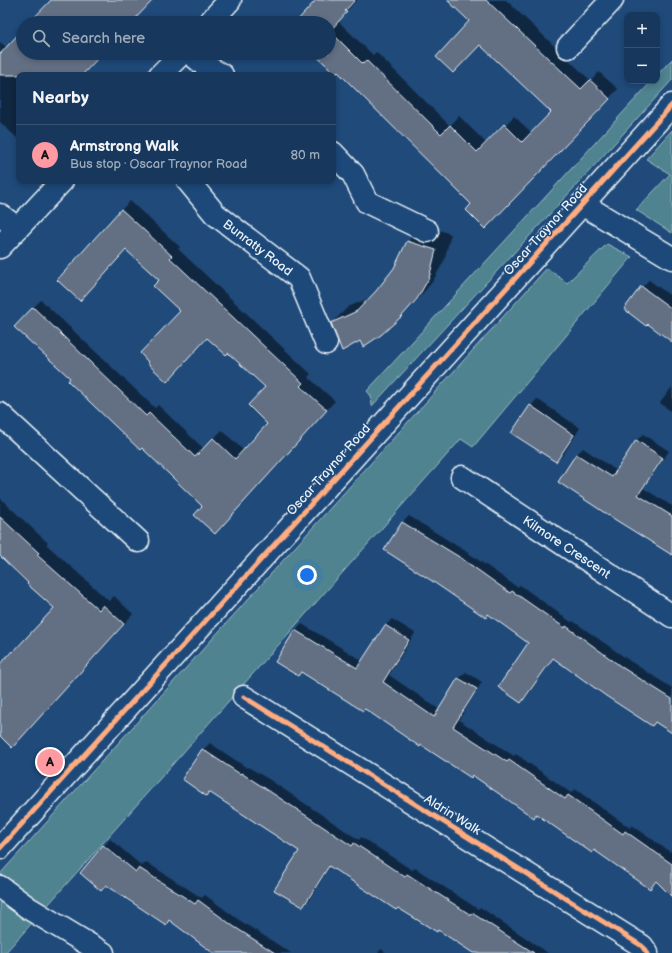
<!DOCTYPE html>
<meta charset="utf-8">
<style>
:root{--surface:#17385c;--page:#244365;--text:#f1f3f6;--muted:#9eacbb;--line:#365272;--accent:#ff9aa2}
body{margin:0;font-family:"Balsamiq Sans",sans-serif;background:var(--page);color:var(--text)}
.controls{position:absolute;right:12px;top:12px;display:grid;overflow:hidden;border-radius:8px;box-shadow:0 2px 6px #0003}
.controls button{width:36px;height:36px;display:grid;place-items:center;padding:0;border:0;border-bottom:1px solid var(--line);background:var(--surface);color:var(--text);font:20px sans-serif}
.you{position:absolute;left:307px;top:575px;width:14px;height:14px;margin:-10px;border:3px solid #fff;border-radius:50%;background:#1a73e8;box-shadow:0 0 0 6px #1a73e833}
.badge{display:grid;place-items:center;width:26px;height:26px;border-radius:50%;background:var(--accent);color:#111;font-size:13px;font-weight:700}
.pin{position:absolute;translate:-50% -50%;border:2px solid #fff;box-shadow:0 1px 4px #0006}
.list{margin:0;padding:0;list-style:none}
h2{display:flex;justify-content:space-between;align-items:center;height:52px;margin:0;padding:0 16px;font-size:17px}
h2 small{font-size:13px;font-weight:400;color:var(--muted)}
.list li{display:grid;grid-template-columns:26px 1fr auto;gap:12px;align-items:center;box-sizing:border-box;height:60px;padding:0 16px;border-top:1px solid var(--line)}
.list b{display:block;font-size:15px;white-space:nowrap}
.list p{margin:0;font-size:13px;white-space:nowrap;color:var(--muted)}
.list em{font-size:13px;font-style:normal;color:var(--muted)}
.icon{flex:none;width:22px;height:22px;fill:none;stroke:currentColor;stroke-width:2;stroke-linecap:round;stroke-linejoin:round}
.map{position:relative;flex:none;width:672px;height:953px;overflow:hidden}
.search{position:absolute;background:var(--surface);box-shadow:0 2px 6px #0003;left:16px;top:16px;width:320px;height:44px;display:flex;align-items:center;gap:10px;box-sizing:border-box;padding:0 14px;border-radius:22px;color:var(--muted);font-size:15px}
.panel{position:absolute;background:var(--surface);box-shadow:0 2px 6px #0003;left:16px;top:72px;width:320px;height:112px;border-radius:8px}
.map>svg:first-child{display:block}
.green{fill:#50838f;stroke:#9cbac4}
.shadow{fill:#0007}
.building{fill:#646f84;stroke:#e8f1f8}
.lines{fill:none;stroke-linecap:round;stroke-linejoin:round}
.minor-casing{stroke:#e8f1f8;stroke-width:25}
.secondary-casing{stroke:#e8f1f8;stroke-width:25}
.minor{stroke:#1f4a7a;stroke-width:22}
.secondary{stroke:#1f4a7a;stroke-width:22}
.cycleway-casing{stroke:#1f4a7a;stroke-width:8}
.cycleway{stroke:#ffac80;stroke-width:5}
.labels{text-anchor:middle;stroke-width:3;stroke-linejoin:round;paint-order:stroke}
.street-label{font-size:13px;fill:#e8f1f8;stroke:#1f4a7a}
</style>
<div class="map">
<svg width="672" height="953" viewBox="0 0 672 953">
<rect width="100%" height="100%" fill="#1f4a7a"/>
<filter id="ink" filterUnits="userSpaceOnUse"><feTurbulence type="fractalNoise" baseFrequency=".025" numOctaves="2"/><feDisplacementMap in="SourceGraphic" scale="8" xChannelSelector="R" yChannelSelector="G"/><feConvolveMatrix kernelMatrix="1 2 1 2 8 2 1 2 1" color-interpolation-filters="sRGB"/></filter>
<g filter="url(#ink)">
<!-- green -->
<g class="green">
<polygon points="672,59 672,80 573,189 372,406 371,396 367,391 652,81 657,81 657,75"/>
<polygon points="672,130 672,233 636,210 670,174 646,159"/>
<polygon points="607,244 632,257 473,447 461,439 24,932 5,953 0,953 0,874 547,268 567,283"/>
</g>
<!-- shadow -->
<g class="shadow">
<polygon points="318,0 357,0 338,21 373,55 376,52 450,126 459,116 487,144 514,116 532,133 553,112 471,21 448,0 506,0 591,81 599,72 618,89 494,219 473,204 338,71 314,53 329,53 329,23 296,23"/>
<polygon points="23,31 23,53 102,53 81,75 19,75 19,140 0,122 0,42 7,48"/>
<polygon points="130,201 180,247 178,249 311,374 308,377 335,401 223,523 204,506 72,378 33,308 41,300 155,408 158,405 204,449 222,430 244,451 269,424 266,387 181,311 160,280 127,249 80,300 121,210"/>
<polygon points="424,225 451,234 444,261 433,281 417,300 400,316 361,340 332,323 348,307 374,296 395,269 407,242"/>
<polygon points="649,280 672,297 672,341 642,287"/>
<polygon points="672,387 672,412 660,403"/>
<polygon points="537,399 580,428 563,455 556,461 531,406"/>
<polygon points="643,434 669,451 643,488 672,506 672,554 576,455 583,448 617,471 637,440"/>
<polygon points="0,498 48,543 46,544 109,601 114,596 133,614 22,737 0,735 0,656 5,661 55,608 14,571 16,569 0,555"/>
<polygon points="409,516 467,552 517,587 520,585 571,622 573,621 630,661 672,688 672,732 554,657 527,696 521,702 529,643 489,613 486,617 433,580 386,550 403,522"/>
<polygon points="392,619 415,633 389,675 440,710 459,678 466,672 482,682 459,720 514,756 516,754 571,793 575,789 630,828 632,825 670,852 672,849 672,896 657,881 650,888 595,849 537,813 533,817 473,774 471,776 365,708 302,671 298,675 295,631 302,624 363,661 386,625"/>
<polygon points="210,743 247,768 248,767 270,780 359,840 361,837 412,870 415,868 478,909 480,907 548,953 475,953 438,929 330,866 309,900 302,906 300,850 203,750"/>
<polygon points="110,839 142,866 146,862 202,898 205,895 239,920 291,953 215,953 170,919 166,923 106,885 81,873"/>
<polygon points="381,949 386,953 378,953"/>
</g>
<!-- building -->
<g class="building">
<polygon points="51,0 153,0 131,23 29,23"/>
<polygon points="316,0 355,0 345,11 347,12 330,31 363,64 366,60 441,134 450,125 477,152 504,124 522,142 551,112 480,45 453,73 436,57 469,21 447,0 486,0 581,89 590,80 610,99 485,229 466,210 471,204 338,72 336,74 313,53 329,53 329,23 295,23"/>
<polygon points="23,29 23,53 103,53 82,75 0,75 0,54"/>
<polygon points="121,209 172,256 170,258 303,383 300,386 327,410 215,534 194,515 202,506 142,448 140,450 68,381 70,378 14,327 33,307 146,416 149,413 195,457 213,438 235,459 267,424 248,405 265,387 228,353 226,355 207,338 167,382 147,363 148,362 140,353 180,311 153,286 159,280 126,250 80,301 57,280"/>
<polygon points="407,241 436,250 429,278 417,299 401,317 381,335 363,347 360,341 342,351 331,323 357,311 376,291 394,268"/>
<polygon points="641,286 672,309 672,342 648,324 646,326 624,309"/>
<polygon points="530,405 574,435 556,462 511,433"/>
<polygon points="636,440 663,458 638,495 672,516 672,555 611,517 558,482 576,454 612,477"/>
<polygon points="0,517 39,553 37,555 99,610 103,605 124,624 12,748 0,736 0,664 12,651 13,652 54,608 27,584 28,583 0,556"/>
<polygon points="402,522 461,558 510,593 512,591 565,628 566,626 623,668 672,699 672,733 655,722 652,726 606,696 553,658 521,703 498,687 528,643 488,614 486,618 432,581 384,550"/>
<polygon points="385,625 409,640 383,682 434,717 458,678 477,689 453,727 507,762 509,760 565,799 568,795 623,834 625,831 672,864 672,897 656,881 650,889 594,850 592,853 536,814 534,818 472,775 471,778 421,745 420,747 365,709 363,711 301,672 298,676 275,662 295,630 357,668"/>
<polygon points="202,749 240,774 241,773 263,787 352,846 354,843 405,877 407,874 471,915 472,913 534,953 473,953 438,930 437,932 398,908 396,910 329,866 303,907 274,890 299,851 209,792 206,796 182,779"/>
<polygon points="103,845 136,872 139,868 195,904 198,900 233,926 275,953 213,953 169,920 166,925 106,885 101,891 80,873"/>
</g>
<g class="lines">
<!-- minor casing -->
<g class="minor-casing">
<g id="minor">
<polyline points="209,23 230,0"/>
<polyline points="568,47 612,0"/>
<polyline points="190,53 207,67 222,75"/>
<polyline points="160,75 182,53"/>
<polyline points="333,153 353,174 367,202 427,231"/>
<path id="s1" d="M 188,181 L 215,214 L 299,278 L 326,343"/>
<polyline points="582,204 672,258"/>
<polyline points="0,215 17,228"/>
<polyline points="0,247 62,181"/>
<polyline points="0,414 138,541"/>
<path id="s2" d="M 462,477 L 672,616"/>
<polyline points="244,697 642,946 647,953"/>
<polyline points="0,887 30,909 103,953"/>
</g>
</g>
<!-- secondary casing -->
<g class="secondary-casing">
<polyline id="secondary" points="0,848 672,105"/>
</g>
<!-- minor -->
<use href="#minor" class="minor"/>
<!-- secondary -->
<use href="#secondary" class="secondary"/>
<!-- cycleway casing -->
<g class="cycleway-casing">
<g id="cycleway">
<polyline points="244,697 642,946 647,953"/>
<polyline points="0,848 672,105"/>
</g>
</g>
<!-- cycleway -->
<use href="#cycleway" class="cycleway"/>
</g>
</g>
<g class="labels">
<!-- street labels -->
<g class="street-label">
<text transform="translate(545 229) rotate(-48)" y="5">Oscar Traynor Road</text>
<text dy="5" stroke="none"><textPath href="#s1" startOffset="97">Bunratty Road</textPath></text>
<text transform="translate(328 469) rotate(-48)" y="5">Oscar Traynor Road</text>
<text dy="5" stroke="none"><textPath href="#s2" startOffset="126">Kilmore Crescent</textPath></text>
<text transform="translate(453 814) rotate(32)" y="5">Aldrin Walk</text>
</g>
</g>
</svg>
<div class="controls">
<button>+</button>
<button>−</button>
</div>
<div class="you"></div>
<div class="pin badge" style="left:50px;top:762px">A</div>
<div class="search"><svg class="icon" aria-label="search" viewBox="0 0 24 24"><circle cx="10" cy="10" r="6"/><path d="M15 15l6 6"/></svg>Search here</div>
<section class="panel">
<h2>Nearby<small></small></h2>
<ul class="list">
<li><span class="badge">A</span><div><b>Armstrong Walk</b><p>Bus stop · Oscar Traynor Road</p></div><em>80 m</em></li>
</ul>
</section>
</div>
